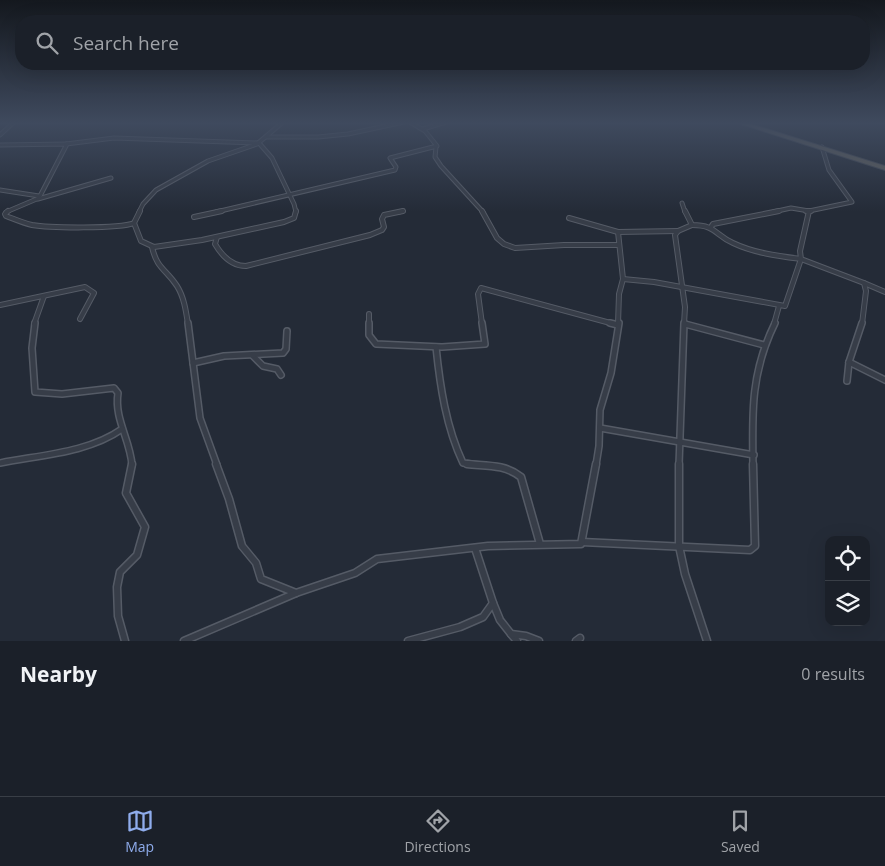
<!DOCTYPE html>
<style>
:root{--surface:#1b2029;--page:#242831;--text:#f1f3f6;--muted:#a0a3a8;--line:#393e46;--accent:#8facec}
body{margin:0;font-family:"Open Sans",sans-serif;background:var(--page);color:var(--text)}
.controls{position:absolute;right:15px;bottom:15px;display:grid;overflow:hidden;border-radius:10px;box-shadow:0 5px 20px #0002}
.controls button{width:45px;height:45px;display:grid;place-items:center;padding:0;border:0;border-bottom:1px solid var(--line);background:var(--surface);color:var(--text);font:25px sans-serif}
.list{margin:0;padding:0;list-style:none}
h2{display:flex;justify-content:space-between;align-items:center;height:65px;margin:0;padding:0 20px;font-size:21px}
h2 small{font-size:16px;font-weight:400;color:var(--muted)}
.icon{flex:none;width:28px;height:28px;fill:none;stroke:currentColor;stroke-width:2;stroke-linecap:round;stroke-linejoin:round}
.map{position:relative;flex:none;width:885px;height:641px;overflow:hidden}
.search{position:absolute;background:var(--surface);box-shadow:0 5px 20px #0002;left:15px;right:15px;top:15px;height:55px;display:flex;align-items:center;gap:12px;box-sizing:border-box;padding:0 18px;border-radius:20px;color:var(--muted);font-size:19px}
.sheet{height:155px;background:var(--surface)}
nav{display:flex;justify-content:space-around;align-items:center;box-sizing:border-box;height:70px;border-top:1px solid var(--line);background:var(--surface);font-size:14px;color:var(--muted)}
nav a{display:grid;justify-items:center;gap:2px}
nav .on{color:var(--accent)}
.map>svg:first-child{display:block}
.lines{fill:none;stroke-linecap:round;stroke-linejoin:round}
.minor-far3-casing{stroke:#555b66;stroke-width:5}
.minor-far2-casing{stroke:#555b66;stroke-width:6}
.minor-far1-casing{stroke:#555b66;stroke-width:8}
.minor-casing{stroke:#555b66;stroke-width:9}
.trunk-casing{stroke:#424853;stroke-width:2}
.minor-far3{stroke:#373d48;stroke-width:3}
.minor-far2{stroke:#373d48;stroke-width:4}
.minor-far1{stroke:#373d48;stroke-width:5}
.minor{stroke:#373d48;stroke-width:6}
.trunk{fill:#61615e;fill-rule:evenodd}
</style>
<div class="map">
<svg width="885" height="641" viewBox="0 0 885 641">
<rect width="100%" height="100%" fill="#242b37"/>
<g class="lines">
<!-- minor-far3 casing -->
<g class="minor-far3-casing">
<g id="minor-far3">
<polyline points="423,129 446,122"/>
<polyline points="0,135 14,122"/>
<polyline points="266,137 318,137 348,134 404,122"/>
<polyline points="66,144 114,138 259,143 272,158 294,204 296,212"/>
<polyline points="0,145 67,144 39,198 6,212"/>
<polyline points="436,147 435,157 441,166 483,212"/>
<polyline points="0,190 39,196"/>
<polyline points="38,199 111,178"/>
<polyline points="682,203 685,212"/>
<polyline points="139,212 143,204 156,190 208,161 257,144 283,122"/>
<polyline points="216,212 395,170 396,167 390,158 437,146 425,131 410,122"/>
<polyline points="399,212 403,211"/>
<polyline points="773,212 791,208 809,211 852,202 829,170 822,147"/>
</g>
</g>
<!-- minor-far2 casing -->
<g class="minor-far2-casing">
<g id="minor-far2">
<path d="M 8,211 L 5,214 L 6,216 C 14,219 23,223 32,225 C 49,228 119,229 134,223 L 140,211"/>
<polyline points="482,211 497,238 504,244 515,248 564,245 619,245"/>
<polyline points="806,211 811,211"/>
<polyline points="809,211 800,251 801,259 864,283 866,291 862,324"/>
<polyline points="194,217 222,211"/>
<polyline points="569,218 618,232 678,231"/>
<polyline points="134,223 141,241 154,247 202,240 284,222 294,218 296,211"/>
<polyline points="711,227 713,224 779,211"/>
<polyline points="618,232 623,279 619,294 618,324"/>
<path d="M 217,237 L 215,244 C 222,256 231,266 246,266 L 370,235 L 382,230 L 384,227 L 382,219 L 384,215 L 403,211"/>
<path d="M 152,247 C 157,269 166,269 177,286 C 184,297 186,311 188,324"/>
<path d="M 623,279 L 654,282 L 785,306 L 801,259 C 778,256 754,253 733,243 C 715,235 716,225 692,225 L 685,211"/>
<polyline points="864,283 885,292"/>
<polyline points="0,305 85,287 94,293 80,319"/>
<polyline points="369,314 369,324"/>
<polyline points="34,324 44,296"/>
<polyline points="482,324 478,294 481,288 614,324"/>
<polyline points="684,324 685,307 675,235 678,231 692,225"/>
<polyline points="774,324 779,306"/>
</g>
</g>
<!-- minor-far1 casing -->
<g class="minor-far1-casing">
<g id="minor-far1">
<path d="M 35,323 L 32,348 L 35,392 L 62,394 L 114,388 L 118,393 C 114,419 130,439 132,465"/>
<polyline points="188,323 200,418 217,465"/>
<polyline points="369,323 369,335 376,344 442,347 485,344 482,323"/>
<polyline points="610,323 618,325"/>
<polyline points="685,324 764,345"/>
<path d="M 436,347 C 440,386 446,427 463,463 L 479,465"/>
<polyline points="253,356 263,366 277,369 281,375"/>
<polyline points="849,362 885,380"/>
<polyline points="193,363 224,356 283,353 286,349 287,331"/>
<polyline points="847,381 849,362 862,323"/>
<polyline points="600,428 754,455"/>
<path d="M 0,463 C 40,455 88,453 122,429"/>
<polyline points="596,465 599,446 600,410 611,373 619,323"/>
<polyline points="679,465 684,323"/>
<path d="M 753,465 C 752,411 751,372 775,323"/>
</g>
</g>
<!-- minor casing -->
<g class="minor-casing">
<g id="minor">
<polyline points="216,464 229,499 242,546 256,563 261,579 296,593"/>
<path d="M 467,464 C 486,466 505,464 521,477 L 540,544"/>
<polyline points="679,464 679,546 685,574 707,641"/>
<polyline points="582,542 750,550 755,546 753,464"/>
<polyline points="475,548 493,603"/>
<polyline points="511,634 517,641"/>
<polyline points="125,641 118,616 117,587 120,572 137,555 145,527 126,493 132,464"/>
<polyline points="184,641 296,593 355,573 377,559 488,546 581,544 596,464"/>
<polyline points="408,641 460,627 483,617 493,603 500,620 511,634 526,636 539,641"/>
<polyline points="576,641 580,638"/>
</g>
</g>
<!-- trunk casing -->
<g class="trunk-casing">
<polygon id="trunk" points="738,122 744,122 885,166 885,170 738,123"/>
</g>
<!-- minor-far3 -->
<use href="#minor-far3" class="minor-far3"/>
<!-- minor-far2 -->
<use href="#minor-far2" class="minor-far2"/>
<!-- minor-far1 -->
<use href="#minor-far1" class="minor-far1"/>
<!-- minor -->
<use href="#minor" class="minor"/>
<!-- trunk -->
<use href="#trunk" class="trunk"/>
</g>
<!-- sky -->
<linearGradient id="sky" x2="0" y2="1"><stop stop-color="#14181e"/><stop offset="0.58" stop-color="#3f4a5e"/><stop offset="1" stop-color="#3f4a5e" stop-opacity="0"/></linearGradient>
<rect width="885" height="212" fill="url(#sky)"/>
</svg>
<div class="controls">
<button><svg class="icon" aria-label="locate" viewBox="0 0 24 24"><circle cx="12" cy="12" r="6"/><path d="M12 2v4M12 18v4M2 12h4M18 12h4"/></svg></button>
<button><svg class="icon" aria-label="layers" viewBox="0 0 24 24"><path d="M12 4l9 5-9 5-9-5zM3 14l9 5 9-5"/></svg></button>
</div>
<div class="search"><svg class="icon" aria-label="search" viewBox="0 0 24 24"><circle cx="10" cy="10" r="6"/><path d="M15 15l6 6"/></svg>Search here</div>
</div>
<section class="sheet">
<h2>Nearby<small>0 results</small></h2>
<ul class="list">
</ul>
</section>
<nav>
<a class="on"><svg class="icon" aria-label="map" viewBox="0 0 24 24"><path d="M3 6l6-2 6 2 6-2v14l-6 2-6-2-6 2zM9 4v14M15 6v14"/></svg>Map</a>
<a><svg class="icon" aria-label="directions" viewBox="0 0 24 24"><path d="M12 3l9 9-9 9-9-9zM9 14v-3h6M13 9l2 2-2 2"/></svg>Directions</a>
<a><svg class="icon" aria-label="saved" viewBox="0 0 24 24"><path d="M7 4h10v16l-5-4-5 4z"/></svg>Saved</a>
</nav>
